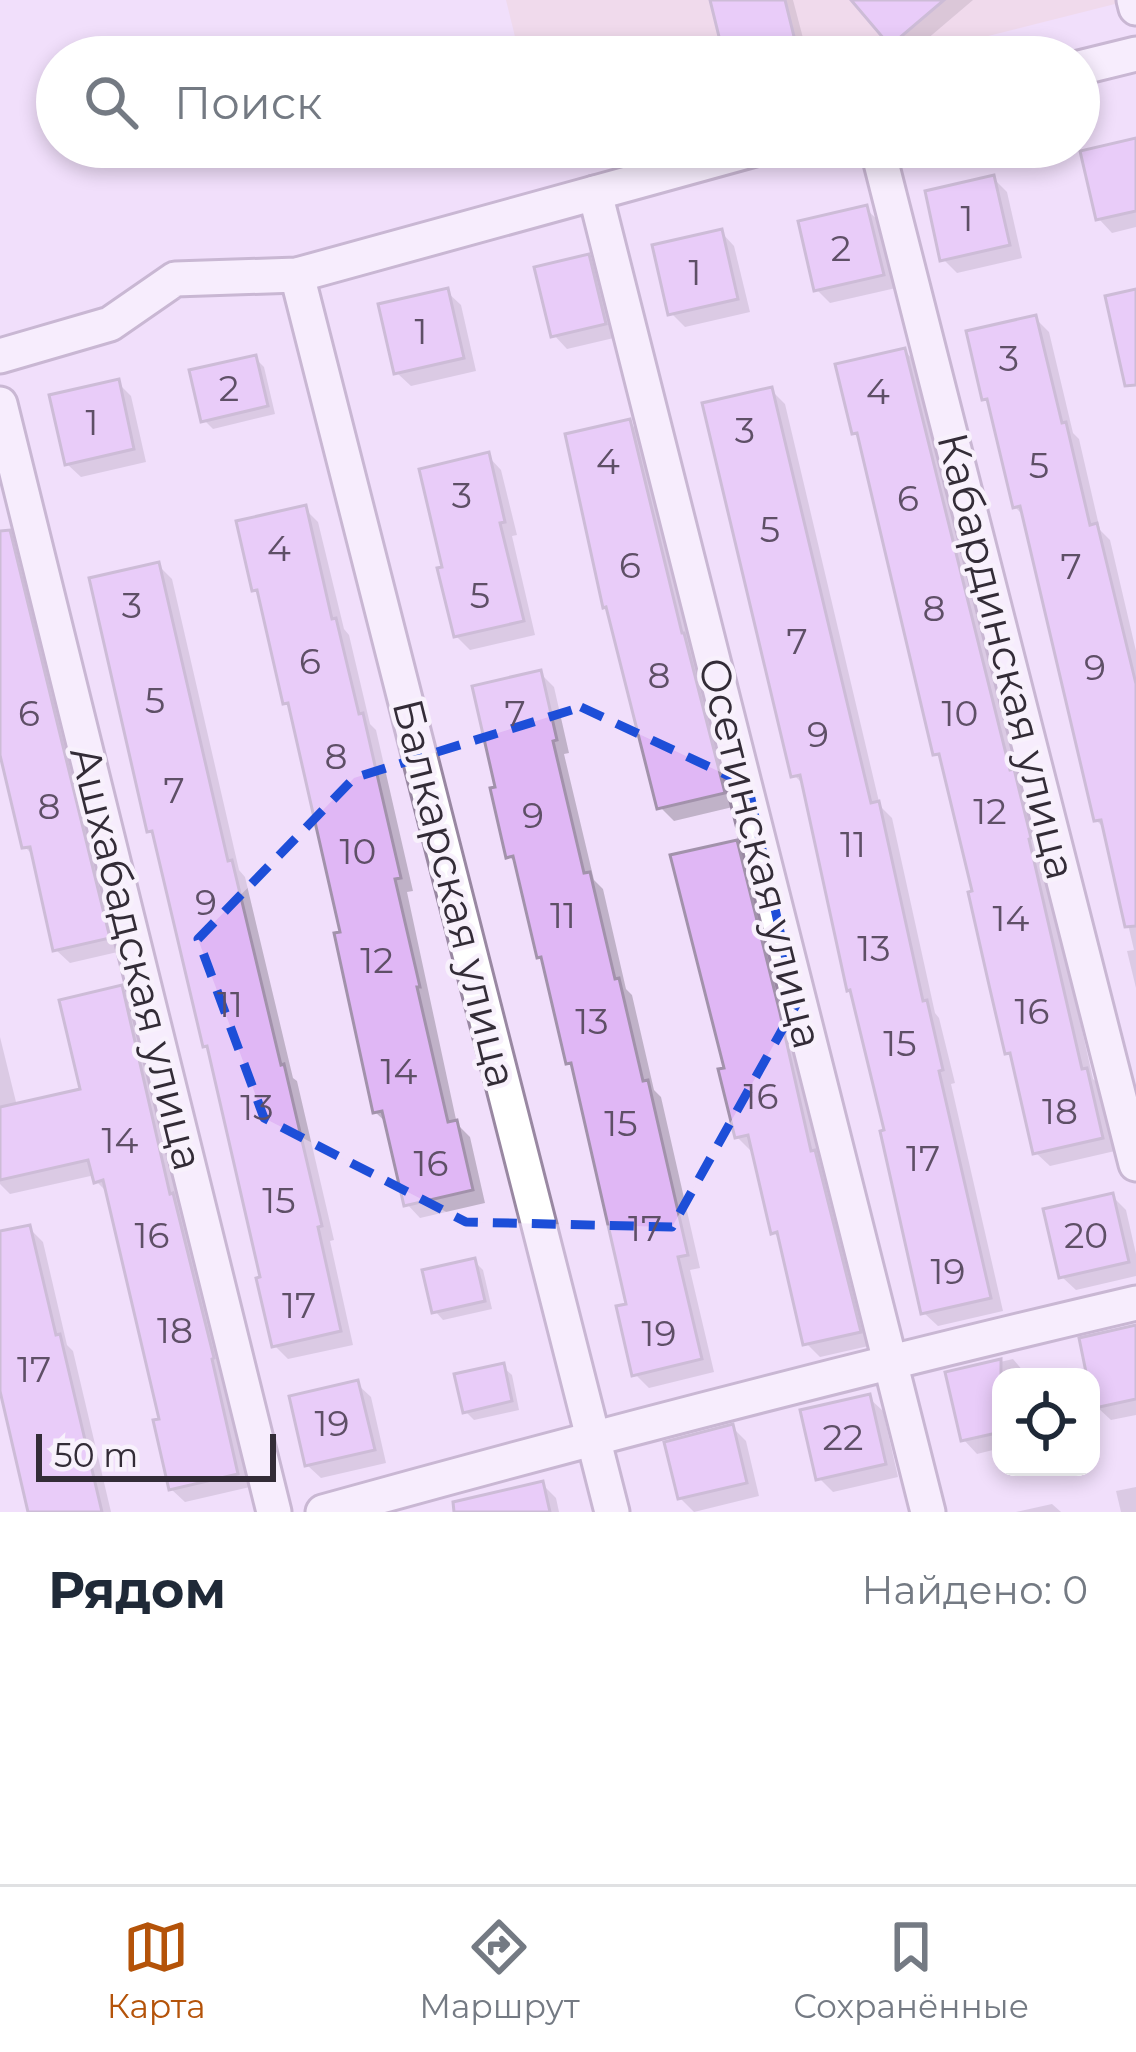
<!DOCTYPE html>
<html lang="ru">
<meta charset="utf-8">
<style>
:root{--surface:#fff;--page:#f6f6f7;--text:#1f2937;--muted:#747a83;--line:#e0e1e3;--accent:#b45309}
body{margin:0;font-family:Montserrat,sans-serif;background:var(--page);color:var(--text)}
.controls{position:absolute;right:36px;bottom:36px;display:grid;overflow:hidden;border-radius:24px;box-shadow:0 6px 18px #0003}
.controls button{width:108px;height:108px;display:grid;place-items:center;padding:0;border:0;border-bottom:3px solid var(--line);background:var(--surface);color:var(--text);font:60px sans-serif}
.scale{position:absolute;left:36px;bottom:30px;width:240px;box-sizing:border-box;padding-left:12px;border:6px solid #332c37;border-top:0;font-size:33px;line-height:42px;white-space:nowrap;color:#332c37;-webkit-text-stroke:9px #f8f1fc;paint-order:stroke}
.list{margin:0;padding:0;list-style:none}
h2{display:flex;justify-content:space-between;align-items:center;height:156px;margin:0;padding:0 48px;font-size:51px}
h2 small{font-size:39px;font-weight:400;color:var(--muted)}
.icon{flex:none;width:66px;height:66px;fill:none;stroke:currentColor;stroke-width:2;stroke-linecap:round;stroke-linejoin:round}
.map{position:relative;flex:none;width:1136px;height:1512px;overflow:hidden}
.search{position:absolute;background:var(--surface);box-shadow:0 6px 18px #0003;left:36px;right:36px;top:36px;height:132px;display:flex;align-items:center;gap:30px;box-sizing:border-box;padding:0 42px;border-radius:66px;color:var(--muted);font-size:45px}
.sheet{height:372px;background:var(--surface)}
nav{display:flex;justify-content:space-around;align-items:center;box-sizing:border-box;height:168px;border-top:3px solid var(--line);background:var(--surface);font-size:33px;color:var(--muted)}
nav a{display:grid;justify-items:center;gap:6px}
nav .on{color:var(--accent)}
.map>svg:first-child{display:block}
.medical{fill:#f0d5da}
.shadow{fill:#0003}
.building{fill:#e0b7f5;stroke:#a292ab;stroke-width:3}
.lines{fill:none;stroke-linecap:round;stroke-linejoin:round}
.minor-casing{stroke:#9988a2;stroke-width:39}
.minor{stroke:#fff;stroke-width:33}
.marked{fill:none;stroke:#1d4ed8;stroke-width:9;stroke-dasharray:24 15;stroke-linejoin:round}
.labels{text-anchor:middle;stroke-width:9;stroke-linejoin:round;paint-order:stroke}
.number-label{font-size:36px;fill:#5e4f66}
.street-label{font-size:42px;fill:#332c37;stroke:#f8f1fc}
</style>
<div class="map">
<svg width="1136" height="1512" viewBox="0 0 1136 1512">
<rect width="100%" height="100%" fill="#f1dffb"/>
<!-- medical -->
<polygon class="medical" points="506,0 1119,0 1119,3 905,57 520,57"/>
<!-- shadow -->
<g class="shadow">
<polygon points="713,0 793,0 808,57 727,57"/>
<polygon points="855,0 973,0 906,57"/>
<polygon points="1136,141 1136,227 1112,233 1099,219"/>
<polygon points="993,178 1007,192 1022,258 957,273 943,259"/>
<polygon points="866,209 880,222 896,288 830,303 817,290"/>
<polygon points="721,232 734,246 750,312 685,327 671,313"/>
<polygon points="588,258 602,271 618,337 567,349 554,335"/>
<polygon points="447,292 461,305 476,371 411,386 397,373"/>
<polygon points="1035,318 1049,332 1073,433 1079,439 1100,530 1110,540 1136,651 1136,988 1127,951 1134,950 1106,830 1096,820 1025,517 1015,507 991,405 985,399"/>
<polygon points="905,351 918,365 1021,781 1027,786 1093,1079 1100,1085 1115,1151 1050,1166 1036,1153 1014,1059 1008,1053 975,893 945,763 936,754 861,439 854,432"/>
<polygon points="255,358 264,367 275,414 213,429 204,420"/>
<polygon points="118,383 131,396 146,462 81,477 67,464"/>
<polygon points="771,390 785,404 880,806 892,818 935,1013 939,1018 955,1083 951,1084 1003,1311 938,1326 924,1313 887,1133 805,786 794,775"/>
<polygon points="629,422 643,436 737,806 674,821 660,807"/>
<polygon points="488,456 501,470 517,535 512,536 535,635 470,650 456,636"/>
<polygon points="305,509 318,522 344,629 349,635 370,724 376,730 413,891 407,892 457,1124 470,1137 485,1203 420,1218 407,1204 388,1124 375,1112 343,934 292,709 286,702 261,596 255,590"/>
<polygon points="158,565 172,579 239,870 245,877 293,1078 297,1081 334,1240 330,1241 353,1345 288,1359 275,1346 264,1279 211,1050 206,1046 157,837 150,831"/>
<polygon points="19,574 32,588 122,951 70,963 56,950 35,857 25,847 5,764 0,759 0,578"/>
<polygon points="540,673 554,687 569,753 564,754 594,880 603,889 626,989 632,995 654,1090 661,1097 700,1268 690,1270 714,1372 649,1388 635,1374 629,1306 575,1069 569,1062 545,962 539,956 518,865 509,856"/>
<polygon points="736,843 750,857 873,1345 820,1357 806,1343 783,1241 773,1232 755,1150 751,1151 737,1137"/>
<polygon points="121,989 135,1002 250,1487 185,1502 171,1489 163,1421 109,1194 96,1181 95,1175 10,1194 0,1184 0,1037 17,1106 83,1091"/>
<polygon points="1112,1196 1126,1210 1136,1254 1136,1276 1076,1290 1062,1277"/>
<polygon points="29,1228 43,1242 67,1345 73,1351 111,1512 31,1512 0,1378 0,1235"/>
<polygon points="474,1261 483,1270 492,1309 443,1320 435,1311"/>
<polygon points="1136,1328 1136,1415 1111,1420 1097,1407 1082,1341"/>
<polygon points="1013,1359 1028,1377 1023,1377 1021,1371 1015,1371 1016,1377 1001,1377 1001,1448 977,1454 964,1440 948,1374"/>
<polygon points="503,1367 512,1375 519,1410 474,1420 465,1411"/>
<polygon points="357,1384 371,1397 386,1463 321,1478 307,1465"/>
<polygon points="869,1398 883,1411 898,1477 833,1492 819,1478"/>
<polygon points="732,1427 746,1441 759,1496 694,1512 680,1498"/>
<polygon points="542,1484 556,1498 559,1512 480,1512"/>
<polygon points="1136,1487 1136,1512 1121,1512 1116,1491"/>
<polygon points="1052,1504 1061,1512 1016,1512"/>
</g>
<!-- building -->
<g class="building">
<polygon points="710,0 785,0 799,57 724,57"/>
<polygon points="851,0 944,0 890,46"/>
<polygon points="1136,138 1136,211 1096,220 1080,151"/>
<polygon points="994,175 1010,245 940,261 925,191"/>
<polygon points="867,205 884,275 814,291 798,221"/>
<polygon points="722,229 738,299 668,315 652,245"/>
<polygon points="589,254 606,324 551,337 534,267"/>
<polygon points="448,288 464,358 394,374 378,304"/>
<polygon points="1136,289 1136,385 1125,386 1105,296"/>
<polygon points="1036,315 1062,423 1066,422 1090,525 1097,523 1136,684 1136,926 1125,927 1101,820 1094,821 1020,506 1013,508 987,399 982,400 966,331"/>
<polygon points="905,348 1010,770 1014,769 1031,838 1029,839 1082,1069 1087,1068 1103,1138 1033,1154 1010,1053 1005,1054 989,985 968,892 972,891 939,754 933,755 857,433 852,434 835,364"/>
<polygon points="256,355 268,406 201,422 189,370"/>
<polygon points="119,379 134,449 65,465 49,395"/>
<polygon points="772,387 871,803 879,801 923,1001 927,1000 943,1070 939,1071 991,1298 921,1314 880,1131 884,1130 850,990 847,991 800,775 791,777 702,403"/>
<polygon points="630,419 682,633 684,633 725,793 657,809 606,607 603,608 565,434"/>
<polygon points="489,452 505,522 500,523 524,621 454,637 437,568 442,567 419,469"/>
<polygon points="306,505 332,619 336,618 359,714 363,713 379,783 401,878 395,879 420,987 417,987 448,1122 457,1120 473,1190 404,1206 382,1111 373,1113 334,933 340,932 288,703 283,704 257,590 252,591 236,521"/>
<polygon points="10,530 110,938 53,951 30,847 22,848 0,755 0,531"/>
<polygon points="159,562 228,861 232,860 281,1065 284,1064 322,1226 318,1227 341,1331 272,1347 256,1278 260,1277 207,1046 203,1047 152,831 147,832 89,578"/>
<polygon points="541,670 557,740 553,741 584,873 590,872 615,979 619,978 643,1081 648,1080 688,1255 678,1257 702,1359 632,1376 616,1306 626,1304 571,1063 566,1064 541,957 537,958 513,856 506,858 490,788 495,787 472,686"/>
<polygon points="737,840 780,1013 811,1151 815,1150 861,1332 803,1345 777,1232 771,1234 748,1135 735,1138 718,1069 724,1068 670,855"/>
<polygon points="122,985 170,1194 173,1193 214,1358 212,1359 238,1474 169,1490 153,1420 159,1419 103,1180 94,1183 88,1160 0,1180 0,1107 80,1089 59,1000"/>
<polygon points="1113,1193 1129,1262 1059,1278 1043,1209"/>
<polygon points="30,1225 56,1335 60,1334 102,1512 28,1512 0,1391 0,1231"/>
<polygon points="475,1258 485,1301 432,1313 422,1270"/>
<polygon points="1136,1325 1136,1399 1095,1408 1091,1377 1087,1377 1079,1338"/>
<polygon points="1001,1359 1001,1432 961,1441 945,1372"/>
<polygon points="504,1363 512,1401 463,1413 454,1374"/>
<polygon points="358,1380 375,1450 305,1466 289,1396"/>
<polygon points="870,1394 886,1464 816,1480 800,1410"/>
<polygon points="733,1424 747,1483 678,1499 664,1442"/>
<polygon points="543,1481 550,1512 454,1512 453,1502"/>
</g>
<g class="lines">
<!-- minor casing -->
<g class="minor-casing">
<g id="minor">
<polyline points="1134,0 1136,8"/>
<polyline points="1079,68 1136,54"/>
<polyline points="877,147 1136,1164"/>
<polyline points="595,193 928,1512"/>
<polyline points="297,275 612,1512"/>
<polyline points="0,356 110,324 175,279 297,275 762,147"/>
<polyline points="0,404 274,1512"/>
<path d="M 323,1512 C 593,1437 863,1367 1136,1303"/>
</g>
</g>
<!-- minor -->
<use href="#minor" class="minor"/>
</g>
<!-- marked area -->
<path d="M0 0H1136V1512H0ZM 581,707 L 748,785 L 796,1005 L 672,1227 L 466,1222 L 264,1118 L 198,939 L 354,778 Z" fill="#f1dffb" fill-opacity=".55" fill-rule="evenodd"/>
<path class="marked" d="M 581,707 L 748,785 L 796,1005 L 672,1227 L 466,1222 L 264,1118 L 198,939 L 354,778 Z"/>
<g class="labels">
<!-- number labels -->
<g class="number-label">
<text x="967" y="231">1</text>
<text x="841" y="261">2</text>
<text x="695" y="285">1</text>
<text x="421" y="344">1</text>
<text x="1009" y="371">3</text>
<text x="229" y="401">2</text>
<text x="878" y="404">4</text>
<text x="92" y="435">1</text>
<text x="745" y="443">3</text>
<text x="608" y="474">4</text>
<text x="1039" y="478">5</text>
<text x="462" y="508">3</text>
<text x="908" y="511">6</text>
<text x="770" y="542">5</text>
<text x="279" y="561">4</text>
<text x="630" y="578">6</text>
<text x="1071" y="579">7</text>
<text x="480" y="608">5</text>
<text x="132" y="618">3</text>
<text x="934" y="621">8</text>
<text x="797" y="654">7</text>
<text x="310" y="674">6</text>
<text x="1095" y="680">9</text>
<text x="659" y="688">8</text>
<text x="155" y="713">5</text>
<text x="29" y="726">6</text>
<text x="515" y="726">7</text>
<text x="960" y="726">10</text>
<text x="818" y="747">9</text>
<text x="336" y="769">8</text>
<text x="174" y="803">7</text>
<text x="49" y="819">8</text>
<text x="990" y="824">12</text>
<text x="533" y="828">9</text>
<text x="853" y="857">11</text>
<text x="358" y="864">10</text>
<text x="206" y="915">9</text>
<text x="563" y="928">11</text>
<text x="1011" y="931">14</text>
<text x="874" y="961">13</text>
<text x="377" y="973">12</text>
<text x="230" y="1017">11</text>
<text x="1032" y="1024">16</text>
<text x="592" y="1034">13</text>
<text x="900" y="1056">15</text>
<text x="399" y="1084">14</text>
<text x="761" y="1109">16</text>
<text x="257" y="1120">13</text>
<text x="1060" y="1124">18</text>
<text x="621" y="1136">15</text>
<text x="120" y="1153">14</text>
<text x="923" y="1171">17</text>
<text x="431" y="1176">16</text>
<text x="279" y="1213">15</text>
<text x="645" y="1241">17</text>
<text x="152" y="1248">16</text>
<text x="1086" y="1248">20</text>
<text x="948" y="1284">19</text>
<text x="299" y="1318">17</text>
<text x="175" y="1343">18</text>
<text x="659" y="1346">19</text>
<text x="34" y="1382">17</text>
<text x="332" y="1436">19</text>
<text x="843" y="1450">22</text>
</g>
<!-- street labels -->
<g class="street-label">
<text transform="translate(1007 656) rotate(76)" y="15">Кабардинская улица</text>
<text transform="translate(761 853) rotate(76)" y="15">Осетинская улица</text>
<text transform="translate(455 893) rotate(76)" y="15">Балкарская улица</text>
<text transform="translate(137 958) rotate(76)" y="15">Ашхабадская улица</text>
</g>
</g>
</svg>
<div class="controls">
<button><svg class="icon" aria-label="locate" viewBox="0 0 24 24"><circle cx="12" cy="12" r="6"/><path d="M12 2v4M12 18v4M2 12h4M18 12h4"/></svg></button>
</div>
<div class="scale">50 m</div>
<div class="search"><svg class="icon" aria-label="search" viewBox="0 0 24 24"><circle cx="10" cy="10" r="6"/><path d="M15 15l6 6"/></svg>Поиск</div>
</div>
<section class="sheet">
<h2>Рядом<small>Найдено: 0</small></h2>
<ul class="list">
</ul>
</section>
<nav>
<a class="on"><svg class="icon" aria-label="map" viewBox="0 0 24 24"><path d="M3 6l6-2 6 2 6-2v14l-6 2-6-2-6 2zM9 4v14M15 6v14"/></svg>Карта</a>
<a><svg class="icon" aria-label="directions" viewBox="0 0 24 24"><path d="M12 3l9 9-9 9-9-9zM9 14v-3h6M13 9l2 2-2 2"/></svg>Маршрут</a>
<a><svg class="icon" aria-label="saved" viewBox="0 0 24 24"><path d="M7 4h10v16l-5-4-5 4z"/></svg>Сохранённые</a>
</nav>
